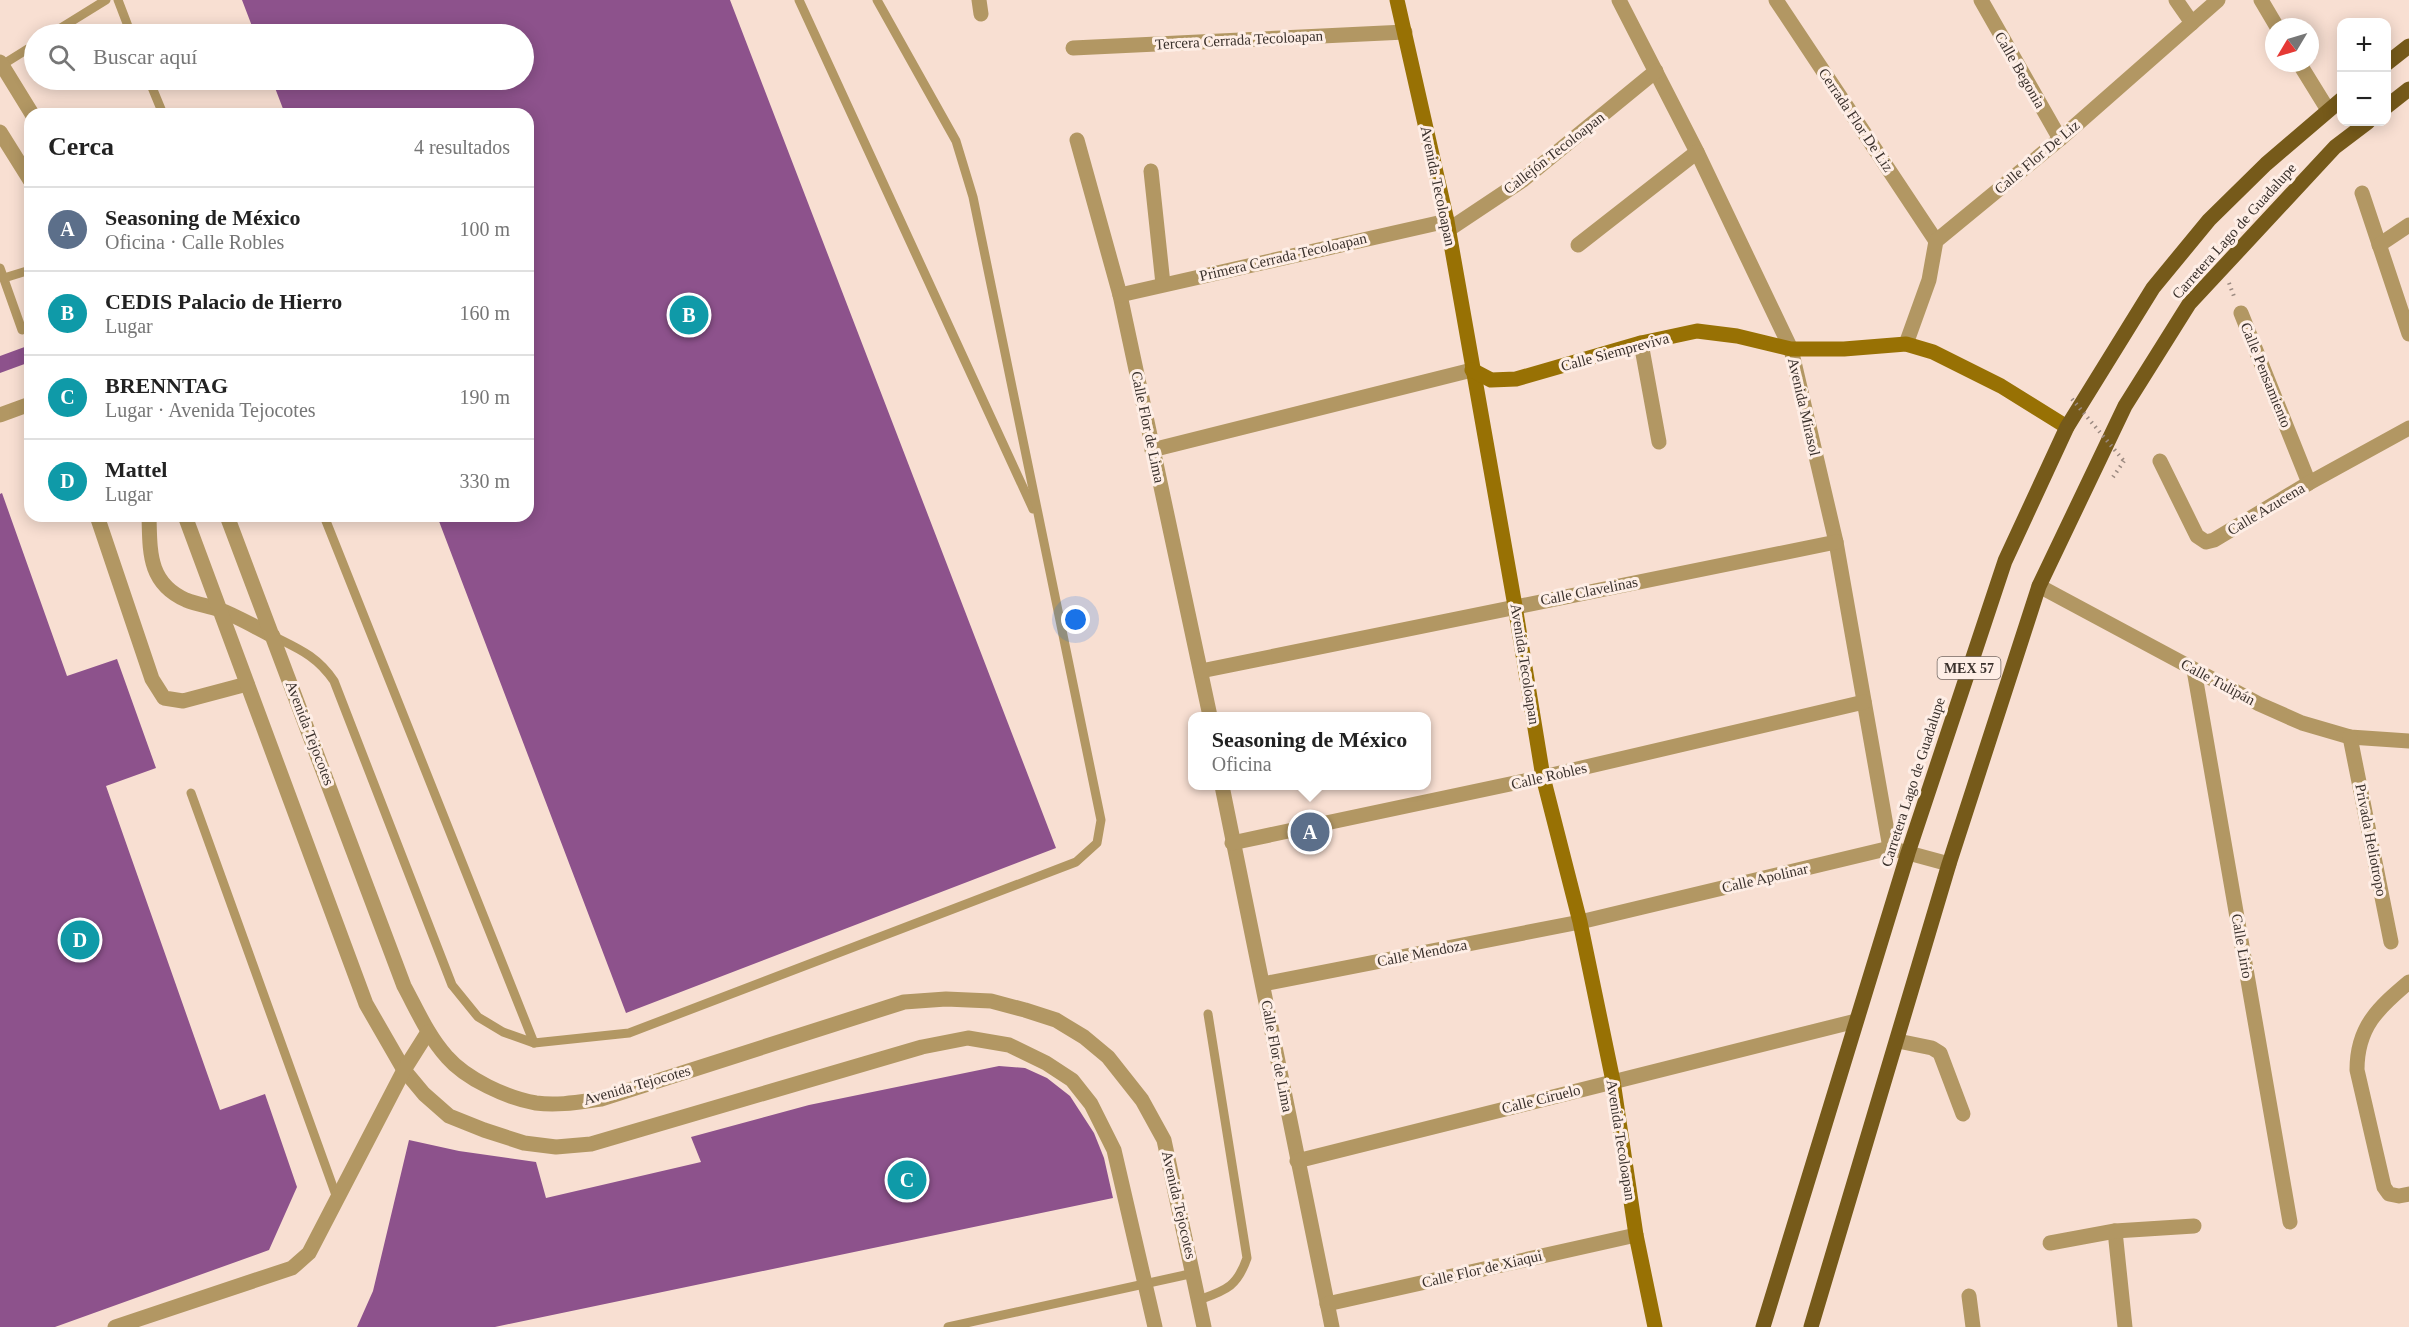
<!DOCTYPE html>
<html lang="es">
<meta charset="utf-8">
<style>
:root{--surface:#fff;--page:#f2f2f2;--text:#222;--muted:#767676;--line:#e0e0e0;--accent:#a3297f}
body{margin:0;font-family:"Times New Roman",serif;background:var(--page);color:var(--text)}
.controls{position:absolute;right:18px;top:18px;display:grid;overflow:hidden;border-radius:12px;box-shadow:0 3px 15px #0003}
.controls button{width:54px;height:54px;display:grid;place-items:center;padding:0;border:0;border-bottom:2px solid var(--line);background:var(--surface);color:var(--text);font:30px sans-serif}
.compass{position:absolute;left:2265px;top:18px;width:54px;height:54px;border-radius:50%;background:var(--surface);box-shadow:0 3px 15px #0003;rotate:232deg}
.you{position:absolute;left:1076px;top:620px;width:21px;height:21px;margin:-15px;border:4px solid #fff;border-radius:50%;background:#1a73e8;box-shadow:0 0 0 9px #1a73e833}
.badge{display:grid;place-items:center;width:39px;height:39px;border-radius:50%;background:var(--accent);color:#fff;font-size:20px;font-weight:700}
.pin{position:absolute;translate:-50% -50%;border:3px solid #fff;box-shadow:0 2px 6px #0006}
.popup{position:absolute;left:1188px;top:712px;width:243px;height:78px;box-sizing:border-box;display:grid;place-content:center;border-radius:12px;background:var(--surface);filter:drop-shadow(0 2px 4px #0005);font-size:20px;white-space:nowrap;color:var(--muted)}
.popup b{font-size:22px;color:var(--text)}
.popup::after{content:'';position:absolute;left:50%;top:100%;margin-left:-12px;border:12px solid transparent;border-top-color:var(--surface)}
.list{margin:0;padding:0;list-style:none}
h2{display:flex;justify-content:space-between;align-items:center;height:78px;margin:0;padding:0 24px;font-size:26px}
h2 small{font-size:20px;font-weight:400;color:var(--muted)}
.list li{display:grid;grid-template-columns:39px 1fr auto;gap:18px;align-items:center;box-sizing:border-box;height:84px;padding:0 24px;border-top:2px solid var(--line)}
.list b{display:block;font-size:22px;white-space:nowrap}
.list p{margin:0;font-size:20px;white-space:nowrap;color:var(--muted)}
.list em{font-size:20px;font-style:normal;color:var(--muted)}
.icon{flex:none;width:33px;height:33px;fill:none;stroke:currentColor;stroke-width:2;stroke-linecap:round;stroke-linejoin:round}
.map{position:relative;flex:none;width:2409px;height:1327px;overflow:hidden}
.search{position:absolute;background:var(--surface);box-shadow:0 3px 15px #0003;left:24px;top:24px;width:510px;height:66px;display:flex;align-items:center;gap:15px;box-sizing:border-box;padding:0 21px;border-radius:33px;color:var(--muted);font-size:22px}
.panel{position:absolute;background:var(--surface);box-shadow:0 3px 15px #0003;left:24px;top:108px;width:510px;height:414px;border-radius:18px}
.map>svg:first-child{display:block}
.building{fill:#8d528c}
.lines{fill:none;stroke-linecap:round;stroke-linejoin:round}
.path{stroke:#9b8a81;stroke-width:4;stroke-dasharray:1.5 4.5;stroke-linecap:butt}
.lane{stroke:#b29763;stroke-width:9}
.street{stroke:#b29763;stroke-width:15}
.secondary{stroke:#987104;stroke-width:15}
.primary{stroke:#765a1a;stroke-width:15}
.path-bridge{stroke:#9b8a81;stroke-width:4;stroke-dasharray:1.5 4.5;stroke-linecap:butt}
.labels{text-anchor:middle;stroke-width:6;stroke-linejoin:round;paint-order:stroke}
.shield{fill:#feeee6;stroke:#756a64;stroke-width:1.5}
.shield-label{font-size:14px;font-weight:bold;fill:#3a312c}
.street-label{font-size:15px;fill:#3a312c;stroke:#feeee6}
</style>
<div class="map">
<svg width="2409" height="1327" viewBox="0 0 2409 1327">
<rect width="100%" height="100%" fill="#f8dfd2"/>
<!-- building -->
<g class="building">
<polygon points="242,0 730,0 1056,848 626,1013 437,516 528,516 528,114 285,114 272,80 524,80 524,34 255,34"/>
<polygon points="30,345 30,362 0,373 0,356"/>
<polygon points="2,493 67,676 117,659 156,768 106,786 220,1110 265,1094 297,1187 269,1250 55,1327 0,1327 0,494"/>
<polygon points="999,1066 1025,1068 1047,1078 1070,1096 1094,1133 1104,1158 1113,1198 495,1327 357,1327 373,1291 409,1140 459,1151 536,1162 546,1198 701,1162 691,1137 809,1105"/>
</g>
<g class="lines">
<!-- path -->
<g class="path">
<polyline points="2229,283 2235,299"/>
<polyline points="2113,477 2124,461"/>
</g>
<!-- lane -->
<g class="lane">
<polyline points="118,0 131,34"/>
<polyline points="799,0 1033,509"/>
<polyline points="51,34 106,0"/>
<polyline points="2,65 34,45"/>
<polyline points="149,80 163,114"/>
<polyline points="0,268 22,330"/>
<polyline points="4,278 30,270"/>
<polyline points="324,516 534,1043"/>
<path d="M 273,636 C 299,649 317,656 334,681 L 452,985 L 478,1017 L 503,1032 L 534,1043 L 629,1033 L 1076,862 L 1097,843 L 1101,820 L 973,197 L 956,141 L 877,0"/>
<polyline points="191,793 337,1198"/>
<path d="M 1199,1300 C 1226,1290 1237,1287 1247,1258 L 1208,1014"/>
<polyline points="948,1327 1194,1273"/>
</g>
<!-- street -->
<g class="street">
<polyline points="979,0 981,14"/>
<polyline points="1619,0 1697,152 1791,349 1836,542 1890,848"/>
<polyline points="1776,0 1936,241"/>
<polyline points="1981,0 2060,139"/>
<polyline points="2176,0 2192,23"/>
<polyline points="2261,0 2277,27"/>
<polyline points="1073,48 1405,32"/>
<polyline points="0,62 32,114"/>
<polyline points="2299,63 2328,110"/>
<polyline points="0,132 30,180"/>
<polyline points="1077,140 1120,295 1210,716"/>
<polyline points="1151,171 1163,284"/>
<polyline points="2362,193 2409,334"/>
<polyline points="1448,230 1523,180 1656,71"/>
<polyline points="1578,245 1697,152"/>
<polyline points="2379,245 2409,225"/>
<polyline points="1120,295 1447,221"/>
<polyline points="2241,313 2309,483"/>
<polyline points="1641,343 1659,442"/>
<polyline points="1906,344 1929,280 1936,241 2060,139 2218,0"/>
<polyline points="0,415 30,404"/>
<polyline points="1152,450 1472,370"/>
<polyline points="2160,461 2197,536 2206,542 2214,540 2309,483 2409,428"/>
<polyline points="97,516 152,679 164,698 183,701 247,684"/>
<path d="M 149,516 C 150,552 148,583 186,600 C 196,604 208,606 218,609 C 237,616 255,627 273,636"/>
<polyline points="185,516 366,1004 404,1070 424,1094 449,1116 484,1130 524,1143 556,1147 591,1144 922,1047 968,1038 1009,1045 1046,1063 1072,1080 1091,1104 1114,1150 1155,1327"/>
<path d="M 227,516 L 404,986 C 417,1010 428,1036 447,1057 C 466,1079 507,1098 536,1103 C 558,1106 579,1102 601,1099 L 904,1002 L 946,999 L 991,1001 L 1025,1010 L 1056,1020 L 1084,1037 L 1108,1057 L 1142,1100 L 1164,1140 L 1204,1327"/>
<polyline points="2039,586 2259,704 2302,723 2350,737 2409,741"/>
<polyline points="2194,670 2290,1222"/>
<polyline points="1201,671 1836,542"/>
<polyline points="2350,737 2391,942"/>
<polyline points="1222,786 1332,1327"/>
<polyline points="1232,843 1543,777 1864,702"/>
<path d="M 2409,982 C 2378,1008 2357,1027 2357,1070 L 2384,1187 L 2389,1194 L 2399,1196 L 2409,1194"/>
<polyline points="1263,984 1580,922 1890,848 1949,864"/>
<polyline points="1898,1041 1932,1048 1940,1053 1963,1114"/>
<polyline points="1297,1161 1856,1021"/>
<polyline points="2115,1231 2125,1327"/>
<polyline points="2050,1243 2115,1231 2194,1226"/>
<polyline points="1969,1296 1973,1327"/>
<polyline points="1327,1304 1636,1235"/>
<polyline points="115,1327 292,1268 309,1253 404,1070 428,1032"/>
</g>
<!-- secondary -->
<g class="secondary">
<polyline points="1397,0 1447,221 1515,606 1543,777 1580,922 1613,1081 1636,1235 1655,1327"/>
<polyline points="1472,370 1491,380 1516,379 1641,343 1697,331 1737,336 1791,349 1844,349 1906,344 1933,352 2001,386 2067,427"/>
</g>
<!-- primary -->
<g class="primary">
<polyline points="2386,64 2409,46"/>
<polyline points="2386,107 2409,89"/>
<polyline points="1763,1327 1908,853 2005,561 2067,427 2153,288 2209,220 2266,164 2342,99"/>
<polyline points="1811,1327 1949,864 2039,586 2125,406 2189,304 2335,147 2368,122"/>
</g>
<!-- path-bridge -->
<polyline class="path-bridge" points="2072,399 2124,461"/>
</g>
<g class="labels">
<!-- shield labels -->
<rect class="shield" x="1937.5" y="657" width="63" height="22" rx="4.5"/>
<g class="shield-label">
<text x="1969" y="673">MEX 57</text>
</g>
<!-- street labels -->
<g class="street-label">
<text transform="translate(1239 40) rotate(-3)" y="5">Tercera Cerrada Tecoloapan</text>
<text transform="translate(2020 70) rotate(60)" y="5">Calle Begonia</text>
<text transform="translate(1856 120) rotate(56)" y="5">Cerrada Flor De Liz</text>
<text transform="translate(1554 153) rotate(-38)" y="5">Callejón Tecoloapan</text>
<text transform="translate(2037 157) rotate(-40)" y="5">Calle Flor De Liz</text>
<text transform="translate(1438 186) rotate(78)" y="5">Avenida Tecoloapan</text>
<text transform="translate(2234 231) rotate(-48)" y="5">Carretera Lago de Guadalupe</text>
<text transform="translate(1283 257) rotate(-13)" y="5">Primera Cerrada Tecoloapan</text>
<text transform="translate(1615 352) rotate(-15)" y="5">Calle Siempreviva</text>
<text transform="translate(2266 375) rotate(68)" y="5">Calle Pensamiento</text>
<text transform="translate(1804 407) rotate(77)" y="5">Avenida Mirasol</text>
<text transform="translate(1148 427) rotate(78)" y="5">Calle Flor de Lima</text>
<text transform="translate(2266 509) rotate(-31)" y="5">Calle Azucena</text>
<text transform="translate(1589 591) rotate(-11)" y="5">Calle Clavelinas</text>
<text transform="translate(1525 664) rotate(81)" y="5">Avenida Tecoloapan</text>
<text transform="translate(2218 682) rotate(28)" y="5">Calle Tulipán</text>
<text transform="translate(310 733) rotate(69)" y="5">Avenida Tejocotes</text>
<text transform="translate(1549 776) rotate(-13)" y="5">Calle Robles</text>
<text transform="translate(1913 782) rotate(-72)" y="5">Carretera Lago de Guadalupe</text>
<text transform="translate(2371 840) rotate(79)" y="5">Privada Heliotropo</text>
<text transform="translate(1765 878) rotate(-13)" y="5">Calle Apolinar</text>
<text transform="translate(2242 946) rotate(80)" y="5">Calle Lirio</text>
<text transform="translate(1422 953) rotate(-11)" y="5">Calle Mendoza</text>
<text transform="translate(1277 1056) rotate(79)" y="5">Calle Flor de Lima</text>
<text transform="translate(637 1085) rotate(-16)" y="5">Avenida Tejocotes</text>
<text transform="translate(1541 1099) rotate(-14)" y="5">Calle Ciruelo</text>
<text transform="translate(1621 1140) rotate(81)" y="5">Avenida Tecoloapan</text>
<text transform="translate(1179 1205) rotate(77)" y="5">Avenida Tejocotes</text>
<text transform="translate(1482 1269) rotate(-13)" y="5">Calle Flor de Xiaqui</text>
</g>
</g>
</svg>
<div class="controls">
<button>+</button>
<button>−</button>
</div>
<svg class="compass" viewBox="-18 -18 36 36"><path d="M0-13l5 13h-10z" fill="#e53935"/><path d="M0 13l5-13h-10z" fill="#767676"/></svg>
<div class="you"></div>
<div class="pin badge" style="left:1310px;top:832px;background:#5c6f8a">A</div>
<div class="popup"><b>Seasoning de México</b>Oficina</div>
<div class="pin badge" style="left:689px;top:315px;background:#0f9aa8">B</div>
<div class="pin badge" style="left:907px;top:1180px;background:#0f9aa8">C</div>
<div class="pin badge" style="left:80px;top:940px;background:#0f9aa8">D</div>
<div class="search"><svg class="icon" aria-label="search" viewBox="0 0 24 24"><circle cx="10" cy="10" r="6"/><path d="M15 15l6 6"/></svg>Buscar aquí</div>
<section class="panel">
<h2>Cerca<small>4 resultados</small></h2>
<ul class="list">
<li><span class="badge" style="background:#5c6f8a">A</span><div><b>Seasoning de México</b><p>Oficina · Calle Robles</p></div><em>100 m</em></li>
<li><span class="badge" style="background:#0f9aa8">B</span><div><b>CEDIS Palacio de Hierro</b><p>Lugar</p></div><em>160 m</em></li>
<li><span class="badge" style="background:#0f9aa8">C</span><div><b>BRENNTAG</b><p>Lugar · Avenida Tejocotes</p></div><em>190 m</em></li>
<li><span class="badge" style="background:#0f9aa8">D</span><div><b>Mattel</b><p>Lugar</p></div><em>330 m</em></li>
</ul>
</section>
</div>
